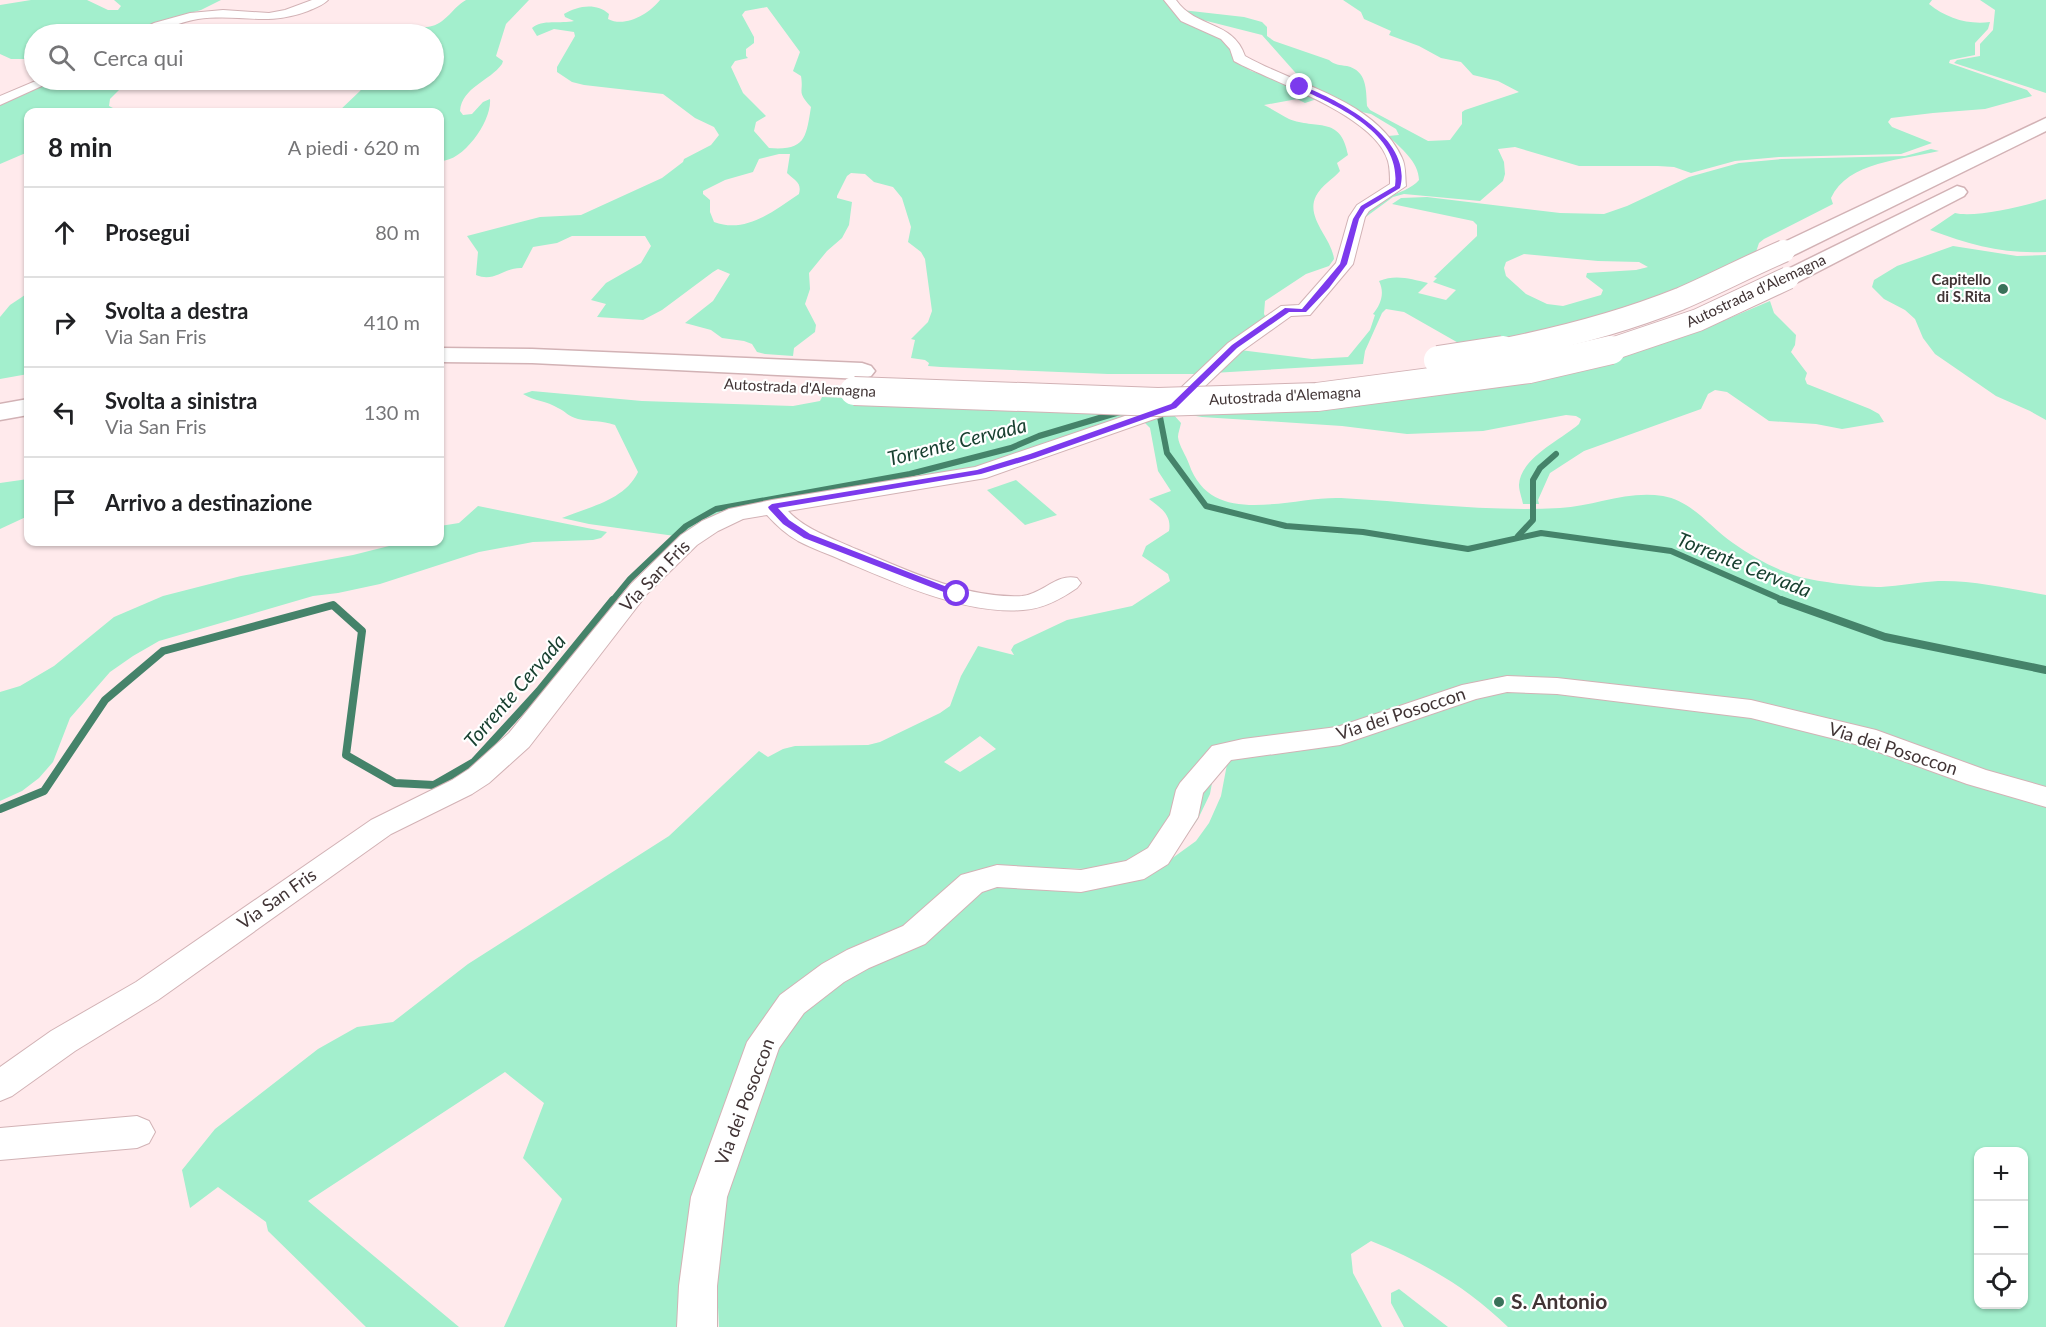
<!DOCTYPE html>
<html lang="it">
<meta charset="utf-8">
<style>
:root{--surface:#fff;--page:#f2f2f2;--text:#202124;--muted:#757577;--line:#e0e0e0}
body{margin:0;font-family:Lato,sans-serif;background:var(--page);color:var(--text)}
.controls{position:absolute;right:18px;bottom:18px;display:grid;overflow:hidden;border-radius:12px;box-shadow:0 2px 4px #0004}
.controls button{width:54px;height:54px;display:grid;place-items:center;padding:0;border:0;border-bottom:2px solid var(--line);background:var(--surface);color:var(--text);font:30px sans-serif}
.stop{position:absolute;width:18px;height:18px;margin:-14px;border:4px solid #7c3aed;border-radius:50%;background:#fff}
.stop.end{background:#7c3aed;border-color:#fff;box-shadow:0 2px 6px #0008}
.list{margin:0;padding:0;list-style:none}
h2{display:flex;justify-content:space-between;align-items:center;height:78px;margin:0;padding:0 24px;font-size:26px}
h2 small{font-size:20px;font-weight:400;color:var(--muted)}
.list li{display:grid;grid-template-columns:39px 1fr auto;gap:18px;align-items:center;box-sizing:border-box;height:90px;padding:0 24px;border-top:2px solid var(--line)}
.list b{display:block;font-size:22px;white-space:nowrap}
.list p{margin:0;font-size:20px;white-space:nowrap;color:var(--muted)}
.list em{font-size:20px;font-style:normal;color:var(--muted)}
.icon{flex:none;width:33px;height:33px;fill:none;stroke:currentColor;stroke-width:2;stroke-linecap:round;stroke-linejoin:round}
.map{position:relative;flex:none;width:2046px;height:1327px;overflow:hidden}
.search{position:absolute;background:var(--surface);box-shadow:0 2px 4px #0004;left:24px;top:24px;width:420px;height:66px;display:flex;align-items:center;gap:15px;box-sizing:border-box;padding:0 21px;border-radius:33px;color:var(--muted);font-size:22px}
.panel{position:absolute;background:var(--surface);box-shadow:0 2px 4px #0004;left:24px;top:108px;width:420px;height:438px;border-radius:12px}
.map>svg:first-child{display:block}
.green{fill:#a3efcd;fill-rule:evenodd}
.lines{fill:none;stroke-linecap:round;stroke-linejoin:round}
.stream-far1{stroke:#45836a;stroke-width:6}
.stream{stroke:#45836a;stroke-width:8}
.street-casing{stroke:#d2b2b5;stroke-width:2}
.highway-casing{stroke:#d2b2b5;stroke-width:3}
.street{fill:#fff;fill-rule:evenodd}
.highway{fill:#fff;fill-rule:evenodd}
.highway-bridge-far1-casing{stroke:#d2b2b5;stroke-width:24;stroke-linecap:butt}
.highway-bridge-casing{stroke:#d2b2b5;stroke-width:30;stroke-linecap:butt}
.highway-bridge-far1{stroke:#fff;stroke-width:22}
.highway-bridge{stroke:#fff;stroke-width:28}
.route{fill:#7c3aed}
.poi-dot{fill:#39725a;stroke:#fff;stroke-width:2}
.labels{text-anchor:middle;stroke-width:4.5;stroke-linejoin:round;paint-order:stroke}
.far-poi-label{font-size:15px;font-weight:bold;fill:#413435;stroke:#fff;text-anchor:end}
.far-street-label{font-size:15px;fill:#413435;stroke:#fff}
.street-label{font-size:18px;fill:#413435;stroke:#fff}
.water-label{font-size:20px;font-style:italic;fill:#194131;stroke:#fff}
.near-poi-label{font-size:21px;font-weight:bold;fill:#413435;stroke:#fff;text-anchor:start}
</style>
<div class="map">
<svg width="2046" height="1327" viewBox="0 0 2046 1327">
<rect width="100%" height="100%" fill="#ffeaec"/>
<!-- green -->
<g class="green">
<polygon points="31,0 87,0 108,10 118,10 121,6 114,0 221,0 201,10 168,19 140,34 34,34 34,65 29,65 32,59 11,59 0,54 0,5"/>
<path d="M 466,0 L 529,0 L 506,24 L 496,56 L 503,61 L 502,64 C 490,81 462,87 460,111 L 463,115 L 472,114 L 483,102 L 490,99 C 492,121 463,162 440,161 L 440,112 L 338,112 L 360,91 L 368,80 L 434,80 L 434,34 L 382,34 C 394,22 416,31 432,26 C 447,22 453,7 466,0 Z"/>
<path d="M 660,0 L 1167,0 L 1226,37 L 1233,58 L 1251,71 L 1291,84 L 1320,98 L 1305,103 L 1297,99 L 1264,105 C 1272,109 1281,115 1289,119 C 1316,130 1341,115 1348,155 L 1337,163 L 1340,171 C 1333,179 1321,186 1316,196 C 1305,218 1332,238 1334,259 L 1329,266 L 1306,274 L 1265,301 L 1264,314 L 1269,323 L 1199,374 L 1108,374 L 941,367 L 928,366 L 929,363 L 925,360 L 911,358 L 915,340 L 911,339 L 928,322 L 932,311 L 925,259 L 921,252 L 908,242 L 911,227 L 902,198 L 893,187 L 874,182 L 865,174 L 851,173 L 847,176 L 837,196 L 837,198 L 852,202 L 849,225 L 842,238 L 827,251 L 809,273 L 810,289 L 805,304 L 816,325 L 815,332 L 794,348 L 793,356 L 765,354 L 757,352 L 752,344 L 744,341 L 722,338 L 711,330 L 685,323 L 713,301 L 730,274 L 718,269 L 713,272 L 662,310 L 643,320 L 597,317 L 606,304 L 591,300 L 606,283 L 641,263 L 651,246 L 645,236 L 572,236 L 557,243 L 533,247 L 522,268 C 504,267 495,283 476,275 L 478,252 L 467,236 L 540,217 L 581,215 L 662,178 L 683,162 L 684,159 L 711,145 L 719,135 L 714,127 L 695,118 L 663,94 L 584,85 L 572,82 L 557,72 L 557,67 L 575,36 L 574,32 L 554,29 L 537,36 L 532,28 C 542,19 561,24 574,21 L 565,17 L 564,14 C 577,6 596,2 609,14 L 608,19 C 625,28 649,14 660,0 ZM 767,7 L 800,52 L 793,71 L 801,76 C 804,94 796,90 811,107 C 806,137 806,151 769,148 L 754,131 L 756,122 L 766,116 L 743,93 L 731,67 L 735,61 L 748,58 L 746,56 L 746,49 L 754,43 L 754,37 L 742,15 L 745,11 ZM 779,154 L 790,154 L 787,173 C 795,181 802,182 799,194 C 774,211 746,234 714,222 L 710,212 L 710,200 L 703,194 L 703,191 L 725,180 L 753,172 L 759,159 Z"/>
<path d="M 1343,0 L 1932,0 L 1929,4 C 1946,18 1968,25 1990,22 L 1988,29 L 1975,43 L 1975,55 L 1950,60 L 1949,63 L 2027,90 L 2032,96 L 1985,109 L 1933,113 L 1891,118 L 1888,122 L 1892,127 L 1932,143 L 1901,154 L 1779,157 L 1735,161 L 1691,173 L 1674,167 L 1658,166 L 1579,166 L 1515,147 L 1498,149 L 1504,162 L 1505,174 L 1503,181 L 1480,201 L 1404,194 L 1393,197 L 1363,219 C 1368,195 1405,197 1419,180 C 1419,162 1400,147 1388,136 L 1399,135 L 1396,129 L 1371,114 L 1352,110 L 1309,88 L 1262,35 L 1191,17 L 1182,10 L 1244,17 L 1262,22 L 1267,27 L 1267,36 L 1274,41 L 1329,60 C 1335,65 1339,65 1347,66 C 1367,71 1366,89 1367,106 L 1370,110 L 1428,141 L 1450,140 L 1462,124 L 1462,112 L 1465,110 L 1519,92 L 1498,81 L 1473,75 L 1461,62 L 1441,58 L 1419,46 L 1389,35 L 1391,31 L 1364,19 L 1361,12 Z"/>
<polygon points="1980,0 2046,0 2046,93 1954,63 1957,60 1980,56 1980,44 1993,30 1995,10"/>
<polygon points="51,80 129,80 110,99 109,106 115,109 116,112 28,112 28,152 0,164 0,102 32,90"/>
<path d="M 1931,149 L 1939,151 C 1903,160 1848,161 1831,198 L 1833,204 L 1764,239 L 1759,243 L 1756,252 L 1651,303 L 1469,349 L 1404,312 L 1386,309 L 1382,313 L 1365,351 L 1363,364 L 1213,373 L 1240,350 L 1312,359 L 1348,357 L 1370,330 L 1375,315 L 1373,314 C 1381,304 1385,293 1379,281 C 1396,274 1411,279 1428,283 L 1418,293 L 1446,300 L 1456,290 L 1433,282 L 1437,278 L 1434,277 L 1477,236 L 1477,225 L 1473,221 L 1392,204 L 1401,198 L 1427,197 L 1560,213 L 1604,214 L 1627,206 L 1689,177 L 1739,163 L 1782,159 L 1905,156 ZM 1524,254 L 1598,261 L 1639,262 L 1648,267 L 1636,270 L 1587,273 L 1586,277 L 1603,290 L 1601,295 L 1563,306 L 1547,304 L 1526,294 L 1506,276 L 1504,268 L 1506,262 Z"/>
<path d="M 2046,199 L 2046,252 C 2002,254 1971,245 1930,230 L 1955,213 C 1974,218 2026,206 2046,199 Z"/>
<polygon points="1953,246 2017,256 2046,255 2046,420 2030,411 1996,396 1935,354 1923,338 1915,319 1905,310 1884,299 1872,287 1874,280 1897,266"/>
<polygon points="28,293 28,374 0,379 0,317 10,305"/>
<path d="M 1770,301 L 1774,313 L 1796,335 L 1795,345 L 1791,352 L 1807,373 L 1805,379 L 1807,384 L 1870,409 L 1879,414 L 1884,422 L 1842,429 L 1816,424 L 1769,421 L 1727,392 L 1715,390 L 1708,394 L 1701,409 L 1584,451 L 1550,473 L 1538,500 L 1539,504 L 1523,504 C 1522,498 1519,491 1519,485 C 1520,458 1561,440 1579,424 L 1581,419 L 1576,416 L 1566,415 L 1483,431 L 1407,434 L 1342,426 L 1202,417 L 1184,414 L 1652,347 L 1718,323 Z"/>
<path d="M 532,391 L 642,401 L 793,406 L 820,401 L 822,397 L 1149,410 L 1014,460 L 918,480 L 744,505 C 719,512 702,520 682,537 L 589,524 L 562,518 C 589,507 625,500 638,472 L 615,425 C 601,420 592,422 578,419 C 567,416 567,412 558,408 C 547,401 534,401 523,394 Z"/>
<path d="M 1166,412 L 1173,414 L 1181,423 C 1180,428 1178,433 1178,437 C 1179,446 1186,455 1189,464 C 1212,530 1290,496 1341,498 C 1414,502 1486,512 1560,508 C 1594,506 1628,490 1663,496 C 1692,501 1710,527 1733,543 C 1754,558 1776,570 1800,577 C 1819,582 1861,587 1881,587 C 1900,586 1919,582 1938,581 C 1973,580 2011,589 2046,595 L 2046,1327 L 1508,1327 C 1467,1287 1423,1262 1371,1241 L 1351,1254 L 1353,1273 L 1382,1327 L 719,1327 L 717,1287 L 712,1242 L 789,1014 L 976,887 L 1156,870 L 1196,841 L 1209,823 L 1221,796 L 1228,759 L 1217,756 L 1210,794 L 1198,819 L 1187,835 L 1150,862 L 1090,869 L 1007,867 L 791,998 L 705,1197 L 701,1327 L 504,1327 L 562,1199 L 523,1158 L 544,1103 L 505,1072 L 308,1201 L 459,1327 L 366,1327 L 268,1231 L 266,1222 L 218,1187 L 190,1208 L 182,1170 L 215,1129 L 318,1049 L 357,1027 L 393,1022 L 468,964 L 669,836 L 759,751 L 768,757 L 783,749 L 795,746 L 868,745 L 880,742 L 940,713 L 950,706 L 961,676 L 978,646 L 1014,655 L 1011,650 L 1014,645 L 1067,620 L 1132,606 L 1170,581 L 1168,574 L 1142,556 L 1146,546 L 1169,531 C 1172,515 1161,508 1149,499 L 1171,491 L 1158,471 L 1150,428 L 1142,420 ZM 980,736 L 996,749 L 960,772 L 944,762 ZM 1978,1152 L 2024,1152 L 2024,1304 L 1978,1304 Z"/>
<polygon points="28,479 28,516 0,529 0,483"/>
<polygon points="1016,480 1057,515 1025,525 987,490"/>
<polygon points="478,506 607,532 601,538 593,540 533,542 479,552 380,584 338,593 313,596 159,641 133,656 110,672 70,718 53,762 39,778 22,791 0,801 0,692 20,686 54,666 114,617 163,596 241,576 353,555 405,542 440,542 440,526 459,523"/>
<polygon points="1399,1289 1448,1327 1404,1327 1391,1303 1391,1293"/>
</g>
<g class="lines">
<!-- stream-far1 -->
<g class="stream-far1">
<polyline points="1160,417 1167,453 1206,506 1286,526 1363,532 1468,549 1541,533 1671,551 1785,601"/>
<polyline points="1518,536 1533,520 1533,480 1540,468 1556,454"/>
<polyline points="612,601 630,579 686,526 716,509 910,474 1011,448 1039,436 1123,411"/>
</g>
<!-- stream -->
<g class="stream">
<polyline points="1781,600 1885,637 2046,670"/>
<polyline points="0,809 44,791 105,700 163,651 333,605 362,631 346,755 395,783 434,785 474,762 539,691 613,600"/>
</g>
<!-- street casing -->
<g class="street-casing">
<g id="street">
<path d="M 312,0 L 328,0 C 323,5 315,8 308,11 C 265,27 240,13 198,19 C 176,22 154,37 132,34 L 154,23 L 190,13 L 223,10 L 269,13 L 285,10 Z"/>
<path d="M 1164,0 L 1176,0 C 1196,29 1233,20 1245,56 C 1296,85 1376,100 1402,158 C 1406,166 1405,177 1406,186 L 1369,211 L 1365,217 L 1353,264 L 1310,315 L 1291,316 L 1242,351 L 1180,410 L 986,478 L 788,511 C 806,530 832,538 856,549 C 907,570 966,599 1022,596 C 1043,594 1056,573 1077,578 L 1081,583 L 1077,588 C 1061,599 1043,609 1023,610 C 966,615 896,583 844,561 C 829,554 813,549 798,541 C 786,534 776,525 767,515 L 743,519 L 718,531 L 697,545 L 647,594 L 529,747 L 489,783 L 472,794 L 391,834 L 158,1000 L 75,1051 L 12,1096 L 0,1101 L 0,1067 L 51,1031 L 136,982 L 371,820 L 452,780 L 469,769 L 509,733 L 631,584 L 681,535 L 702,521 L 729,509 L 772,500 L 975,467 L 1166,402 L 1228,343 L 1281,306 L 1299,305 L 1336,263 L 1349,217 L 1357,205 L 1390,184 C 1390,177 1390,168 1388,161 C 1375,115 1274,83 1234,61 L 1230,49 L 1221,39 L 1181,21 Z"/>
<polygon points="38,80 55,80 0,105 0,96"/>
<polygon points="1507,676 1557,678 1751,700 1876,730 1986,770 2046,787 2046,807 1967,784 1859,745 1751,718 1557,694 1507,692 1476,699 1340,745 1231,760 1203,793 1198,817 1168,864 1144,879 1081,892 997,887 982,892 925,944 869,968 844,982 804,1013 779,1048 727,1197 717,1286 717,1327 677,1327 679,1286 691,1197 747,1042 780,995 822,964 847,950 903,926 961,875 997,865 1081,870 1126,861 1148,848 1170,815 1176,790 1180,783 1212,746 1243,739 1337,727 1462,685"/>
<polygon points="137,1116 149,1121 155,1132 149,1143 137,1148 0,1160 0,1128"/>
</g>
</g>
<!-- highway casing -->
<g class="highway-casing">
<g id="highway">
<polygon points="2046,118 2046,131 1792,256 1784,258 1776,256 1773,251 1776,246"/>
<polygon points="1957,186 1964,188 1967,192 1964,196 1796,283 1788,285 1780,283 1777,278 1780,273"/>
<polygon points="440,348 532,349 862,363 871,366 875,371 871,376 862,379 532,363 440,362"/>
<polygon points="28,399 28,415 0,420 0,404"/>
</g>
</g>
<!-- street -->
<use href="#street" class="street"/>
<!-- highway -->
<use href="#highway" class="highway"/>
<!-- highway-bridge-far1 casing -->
<g class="highway-bridge-far1-casing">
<g id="highway-bridge-far1">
<path d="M 1495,351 C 1558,339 1620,323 1680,299 C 1715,284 1749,266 1784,251"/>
<polyline points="1606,351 1698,320 1788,278"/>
</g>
</g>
<!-- highway-bridge casing -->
<g class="highway-bridge-casing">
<g id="highway-bridge">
<polyline points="1438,360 1503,350"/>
<polyline points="854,391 1158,402 1317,397 1529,369 1611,350"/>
</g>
</g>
<!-- highway-bridge-far1 -->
<use href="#highway-bridge-far1" class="highway-bridge-far1"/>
<!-- highway-bridge -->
<use href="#highway-bridge" class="highway-bridge"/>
</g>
<!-- route -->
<path class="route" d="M 1300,85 C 1337,99 1414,138 1400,188 L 1365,209 L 1359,219 L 1347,264 L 1329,288 L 1306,312 L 1289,312 L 1237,348 L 1176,408 L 1035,458 L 981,474 L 778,508 L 789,520 L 810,534 L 960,592 L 960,596 L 954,596 L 804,538 L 783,524 L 769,509 L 768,507 L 772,504 L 977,470 L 1030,454 L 1171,404 L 1232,345 L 1285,308 L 1302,309 L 1340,264 L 1353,219 L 1361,206 L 1395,186 C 1402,133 1337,106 1298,88 Z"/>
<!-- markers -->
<g class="poi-dot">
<circle cx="2003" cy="289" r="6"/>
<circle cx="1499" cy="1302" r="6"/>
</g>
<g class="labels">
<!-- far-poi labels -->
<g class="far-poi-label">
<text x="1991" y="285">Capitello<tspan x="1991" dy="17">di S.Rita</tspan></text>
</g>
<!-- far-street labels -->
<g class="far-street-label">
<text transform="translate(1756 291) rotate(-25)" y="5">Autostrada d'Alemagna</text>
<text transform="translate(800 388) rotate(3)" y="5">Autostrada d'Alemagna</text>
<text transform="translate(1285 396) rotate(-3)" y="5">Autostrada d'Alemagna</text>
</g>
<!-- street labels -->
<g class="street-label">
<text transform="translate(655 576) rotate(-46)" y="6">Via San Fris</text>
<text transform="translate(1401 714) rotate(-18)" y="6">Via dei Posoccon</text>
<text transform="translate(1893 749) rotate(18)" y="6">Via dei Posoccon</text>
<text transform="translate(277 899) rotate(-35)" y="6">Via San Fris</text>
<text transform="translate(745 1102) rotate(-69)" y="6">Via dei Posoccon</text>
</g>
<!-- water labels -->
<g class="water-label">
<text transform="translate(957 442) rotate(-14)" y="7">Torrente Cervada</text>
<text transform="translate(1744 565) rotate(22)" y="7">Torrente Cervada</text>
<text transform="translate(515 691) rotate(-49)" y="7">Torrente Cervada</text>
</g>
<!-- near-poi labels -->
<g class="near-poi-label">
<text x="1511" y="1309">S. Antonio</text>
</g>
</g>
</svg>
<div class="controls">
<button>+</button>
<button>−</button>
<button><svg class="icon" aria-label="locate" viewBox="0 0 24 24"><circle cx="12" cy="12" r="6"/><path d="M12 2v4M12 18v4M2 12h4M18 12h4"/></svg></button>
</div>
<div class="stop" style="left:957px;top:594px"></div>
<div class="stop end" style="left:1300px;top:87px"></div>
<div class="search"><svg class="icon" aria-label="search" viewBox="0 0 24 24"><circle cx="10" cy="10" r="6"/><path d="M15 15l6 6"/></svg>Cerca qui</div>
<section class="panel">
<h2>8 min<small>A piedi · 620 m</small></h2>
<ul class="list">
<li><svg class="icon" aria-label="ahead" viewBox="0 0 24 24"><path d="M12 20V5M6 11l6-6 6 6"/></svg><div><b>Prosegui</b></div><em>80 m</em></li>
<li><svg class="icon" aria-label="right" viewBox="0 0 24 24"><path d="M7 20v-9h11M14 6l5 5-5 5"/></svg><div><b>Svolta a destra</b><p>Via San Fris</p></div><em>410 m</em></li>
<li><svg class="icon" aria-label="left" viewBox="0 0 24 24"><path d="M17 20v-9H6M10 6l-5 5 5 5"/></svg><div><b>Svolta a sinistra</b><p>Via San Fris</p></div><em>130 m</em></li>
<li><svg class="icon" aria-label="arrive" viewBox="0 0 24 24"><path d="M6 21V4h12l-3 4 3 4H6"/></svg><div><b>Arrivo a destinazione</b></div></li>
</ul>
</section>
</div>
